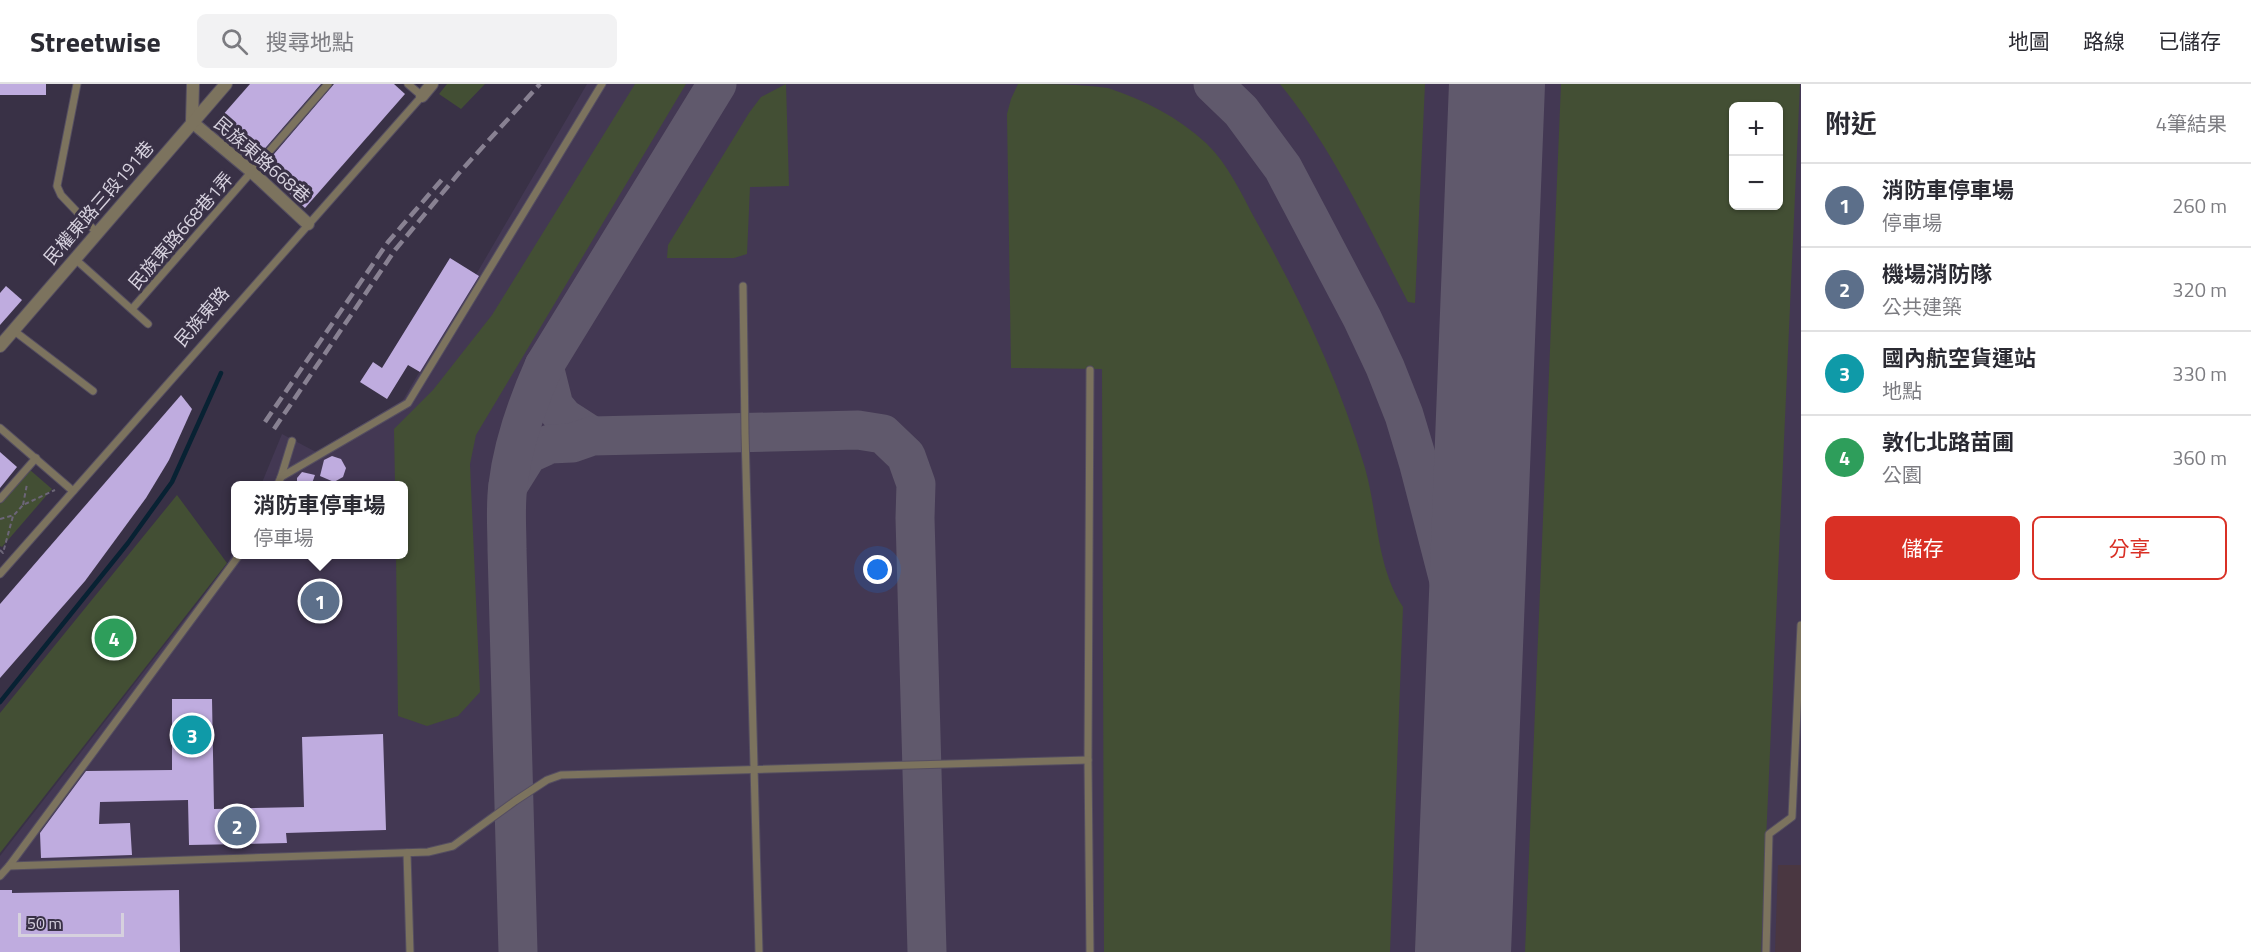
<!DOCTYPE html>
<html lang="zh-TW">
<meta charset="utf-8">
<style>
:root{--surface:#fff;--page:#f2f2f3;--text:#2b2b33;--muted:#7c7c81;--line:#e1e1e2;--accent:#d93025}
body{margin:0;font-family:"Titillium Web","Noto Sans TC",sans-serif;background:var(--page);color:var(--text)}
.controls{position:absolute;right:18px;top:18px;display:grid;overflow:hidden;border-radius:9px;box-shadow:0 2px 4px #0004}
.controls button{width:54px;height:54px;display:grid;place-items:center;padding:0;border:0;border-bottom:2px solid var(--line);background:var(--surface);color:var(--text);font:30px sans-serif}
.scale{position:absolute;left:18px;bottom:15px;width:106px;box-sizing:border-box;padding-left:6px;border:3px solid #d6d1de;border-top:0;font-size:16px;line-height:21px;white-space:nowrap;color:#d6d1de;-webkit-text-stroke:4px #393146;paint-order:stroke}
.you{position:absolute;left:878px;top:486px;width:21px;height:21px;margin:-15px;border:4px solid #fff;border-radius:50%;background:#1a73e8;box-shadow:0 0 0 9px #1a73e833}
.badge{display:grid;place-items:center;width:39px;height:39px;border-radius:50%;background:var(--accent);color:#fff;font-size:20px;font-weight:700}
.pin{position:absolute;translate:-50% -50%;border:3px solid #fff;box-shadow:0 2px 6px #0006}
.popup{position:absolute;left:231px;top:397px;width:177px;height:78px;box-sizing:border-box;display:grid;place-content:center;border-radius:9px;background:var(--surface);filter:drop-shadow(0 2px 4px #0005);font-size:20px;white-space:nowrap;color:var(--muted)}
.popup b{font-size:22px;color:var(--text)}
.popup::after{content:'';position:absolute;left:50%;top:100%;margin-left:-12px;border:12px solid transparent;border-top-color:var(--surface)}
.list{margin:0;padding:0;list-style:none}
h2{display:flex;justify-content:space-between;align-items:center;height:78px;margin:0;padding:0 24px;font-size:26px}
h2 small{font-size:20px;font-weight:400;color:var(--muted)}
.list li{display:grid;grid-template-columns:39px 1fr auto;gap:18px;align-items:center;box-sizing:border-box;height:84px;padding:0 24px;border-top:2px solid var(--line)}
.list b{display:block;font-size:22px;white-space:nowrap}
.list p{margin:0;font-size:20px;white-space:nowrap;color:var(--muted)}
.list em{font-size:20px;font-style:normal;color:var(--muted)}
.actions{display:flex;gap:12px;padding:18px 24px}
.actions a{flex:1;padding:14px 0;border:2px solid var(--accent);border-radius:9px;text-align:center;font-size:21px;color:var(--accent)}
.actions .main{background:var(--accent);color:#fff}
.icon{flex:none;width:33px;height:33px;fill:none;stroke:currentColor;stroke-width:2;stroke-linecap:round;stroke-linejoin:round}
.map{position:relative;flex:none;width:1801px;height:868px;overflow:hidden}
header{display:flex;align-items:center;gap:36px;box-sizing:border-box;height:84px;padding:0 30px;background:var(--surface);border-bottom:2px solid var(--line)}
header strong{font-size:28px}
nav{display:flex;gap:33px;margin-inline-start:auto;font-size:21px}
.search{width:420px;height:54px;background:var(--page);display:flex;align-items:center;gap:15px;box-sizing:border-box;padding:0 21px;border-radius:9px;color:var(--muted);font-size:22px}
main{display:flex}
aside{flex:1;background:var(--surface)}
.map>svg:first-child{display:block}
.built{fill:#433853;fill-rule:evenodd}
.industrial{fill:#4a3741}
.green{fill:#434f34;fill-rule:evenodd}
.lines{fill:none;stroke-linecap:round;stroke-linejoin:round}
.stream{stroke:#082233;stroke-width:4.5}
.taxiway{stroke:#60596c;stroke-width:39}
.runway{stroke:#60596c;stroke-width:96}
.building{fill:#bfacdf}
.service-casing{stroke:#554e61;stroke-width:9}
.minor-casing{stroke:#554e61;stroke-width:14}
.path{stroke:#6c6578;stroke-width:2;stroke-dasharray:4.5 3;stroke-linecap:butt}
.service{stroke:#7c735e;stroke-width:7}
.minor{stroke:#7c735e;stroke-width:12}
.rail{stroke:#888192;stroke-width:4.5;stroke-dasharray:12 6;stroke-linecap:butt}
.labels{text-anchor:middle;stroke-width:6;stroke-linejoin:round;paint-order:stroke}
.street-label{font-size:18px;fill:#d6d1de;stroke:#393146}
</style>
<header>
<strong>Streetwise</strong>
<div class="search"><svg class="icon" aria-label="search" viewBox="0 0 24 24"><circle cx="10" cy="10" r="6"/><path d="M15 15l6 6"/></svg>搜尋地點</div>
<nav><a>地圖</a><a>路線</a><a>已儲存</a></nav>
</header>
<main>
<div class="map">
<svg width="1801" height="868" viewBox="0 0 1801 868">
<rect width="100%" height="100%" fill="#393146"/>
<!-- built -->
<path class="built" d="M 587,0 L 1801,0 L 1801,868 L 0,868 L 0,772 L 227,481 L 236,461 L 236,470 L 404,470 L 404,402 L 261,401 L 282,350 L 316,368 L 403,316 ZM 1734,22 L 1778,22 L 1778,122 L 1734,122 Z"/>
<!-- industrial -->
<polygon class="industrial" points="1778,781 1801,781 1801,868 1775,868"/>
<!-- green -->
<g class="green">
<polygon points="447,0 485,0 461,25 439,10"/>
<polygon points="635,0 686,0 476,351 470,380 480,608 458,632 427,642 398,632 396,471 404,470 404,402 395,401 394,345 433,306 492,231"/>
<polygon points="786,0 789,102 750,103 747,170 734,174 667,174 668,161 749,29 761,13"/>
<path d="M 1018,0 C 1047,0 1081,0 1108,4 C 1144,16 1178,33 1206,59 C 1228,80 1241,109 1255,135 C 1300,214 1339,296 1365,384 C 1378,429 1376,482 1403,523 L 1390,868 L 1104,868 L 1102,285 L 1011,284 L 1007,30 L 1011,15 Z"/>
<path d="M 1280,0 L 1425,0 L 1415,219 L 1408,218 C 1369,144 1333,65 1280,0 Z"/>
<path d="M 1561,0 L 1800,0 L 1761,868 L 1525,868 ZM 1734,22 L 1778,22 L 1778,122 L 1734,122 Z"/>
<polygon points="30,386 52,405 2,463 0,462 0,420"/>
<polygon points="177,411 227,479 0,769 0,629"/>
</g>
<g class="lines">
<!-- stream -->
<polyline class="stream" points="0,618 128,459 172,398 221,289"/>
<!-- taxiway -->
<g class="taxiway">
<polyline points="1213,0 1241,27 1283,84 1362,234 1385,283 1404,331 1419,381 1450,501 1461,587 1469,721 1460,868"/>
<polyline points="544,282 554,322 564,334 592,352"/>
<polyline points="508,402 528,370 550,360 572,359 592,352 858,346 883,350 906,372 916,400 915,434 927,868"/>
<path d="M 518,868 L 507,465 C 507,444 505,422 508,401 C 513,359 527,320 544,282 L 717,0"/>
</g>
<!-- runway -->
<polyline class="runway" points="1463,868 1497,0"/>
</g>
<!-- building -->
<g class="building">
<rect x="0" y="0" width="46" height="11"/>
<polygon points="250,0 321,0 254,77 214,41"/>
<polygon points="334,0 394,0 405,10 305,124 262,84"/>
<polygon points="450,174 479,192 420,288 408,281 387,315 360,298 373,278 382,284"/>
<polygon points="6,202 22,216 0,241 0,209"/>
<polygon points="181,311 192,325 169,376 146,414 85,497 0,594 0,520"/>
<polygon points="0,368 17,383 0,404"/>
<polygon points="332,372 341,375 346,384 343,393 334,398 320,392 324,376"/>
<polygon points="302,388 315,391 311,402 297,402 297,394"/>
<polygon points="172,615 212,615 214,725 304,723 302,653 383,650 386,746 286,749 287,759 189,761 188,716 100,718 99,740 130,739 132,771 41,774 40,749 86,687 172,686"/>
<polygon points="0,806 12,806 12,809 179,806 180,868 0,868"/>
</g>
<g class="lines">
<!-- service casing -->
<g class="service-casing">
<g id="service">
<polyline points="77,0 57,102 61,111 97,149"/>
<polyline points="74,174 148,240"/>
<polyline points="743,202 745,349 759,868"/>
<polyline points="132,225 328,0"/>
<polyline points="13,246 93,307"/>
<polyline points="1090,286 1088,676 1090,868"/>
<polyline points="0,344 73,407"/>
<polyline points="281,393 292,357"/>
<polyline points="277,402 281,393 408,319 602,0"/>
<polyline points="0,415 36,374"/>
<polyline points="0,490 422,12 408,0"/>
<polyline points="407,769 410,868"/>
<polyline points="9,782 240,470"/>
<polyline points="0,792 9,782 428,768 453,762 515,717 547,696 561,691 1088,676"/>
<polyline points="1766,868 1769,750 1792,733 1801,541"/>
</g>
</g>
<!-- minor casing -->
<g class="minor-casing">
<g id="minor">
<polyline points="193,0 192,38 252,88 308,140"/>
<polyline points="422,12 432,0"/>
<polyline points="0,262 226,0"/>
</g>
</g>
<!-- path -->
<g class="path">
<polyline points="23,421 27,400"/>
<polyline points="0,435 14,431 23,421 55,406"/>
<polyline points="0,466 3,469 13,432"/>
</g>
<!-- service -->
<use href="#service" class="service"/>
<!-- minor -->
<use href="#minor" class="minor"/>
<!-- rail -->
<g class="rail">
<polyline points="265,338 388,158 445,92"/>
<polyline points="274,345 395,166 459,89 540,0"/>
</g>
</g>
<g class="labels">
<!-- street labels -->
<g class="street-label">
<text transform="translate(262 76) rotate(41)" y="6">民族東路668巷</text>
<text transform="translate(99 119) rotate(-49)" y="6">民權東路三段191巷</text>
<text transform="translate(181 147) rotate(-49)" y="6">民族東路668巷1弄</text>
<text transform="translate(202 233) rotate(-49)" y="6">民族東路</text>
</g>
</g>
</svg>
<div class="controls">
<button>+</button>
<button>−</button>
</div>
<div class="scale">50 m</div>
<div class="you"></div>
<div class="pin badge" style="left:320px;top:517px;background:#5c6f8a">1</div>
<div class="popup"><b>消防車停車場</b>停車場</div>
<div class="pin badge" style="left:237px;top:742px;background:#5c6f8a">2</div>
<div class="pin badge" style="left:192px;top:651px;background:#0f9aa8">3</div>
<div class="pin badge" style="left:114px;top:554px;background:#2e9e5b">4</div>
</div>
<aside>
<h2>附近<small>4筆結果</small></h2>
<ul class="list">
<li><span class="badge" style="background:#5c6f8a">1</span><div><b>消防車停車場</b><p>停車場</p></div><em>260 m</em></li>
<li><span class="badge" style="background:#5c6f8a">2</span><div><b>機場消防隊</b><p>公共建築</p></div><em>320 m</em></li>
<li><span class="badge" style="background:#0f9aa8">3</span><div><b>國內航空貨運站</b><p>地點</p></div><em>330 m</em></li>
<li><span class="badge" style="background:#2e9e5b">4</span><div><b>敦化北路苗圃</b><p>公園</p></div><em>360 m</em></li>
</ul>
<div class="actions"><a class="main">儲存</a><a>分享</a></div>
</aside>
</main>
